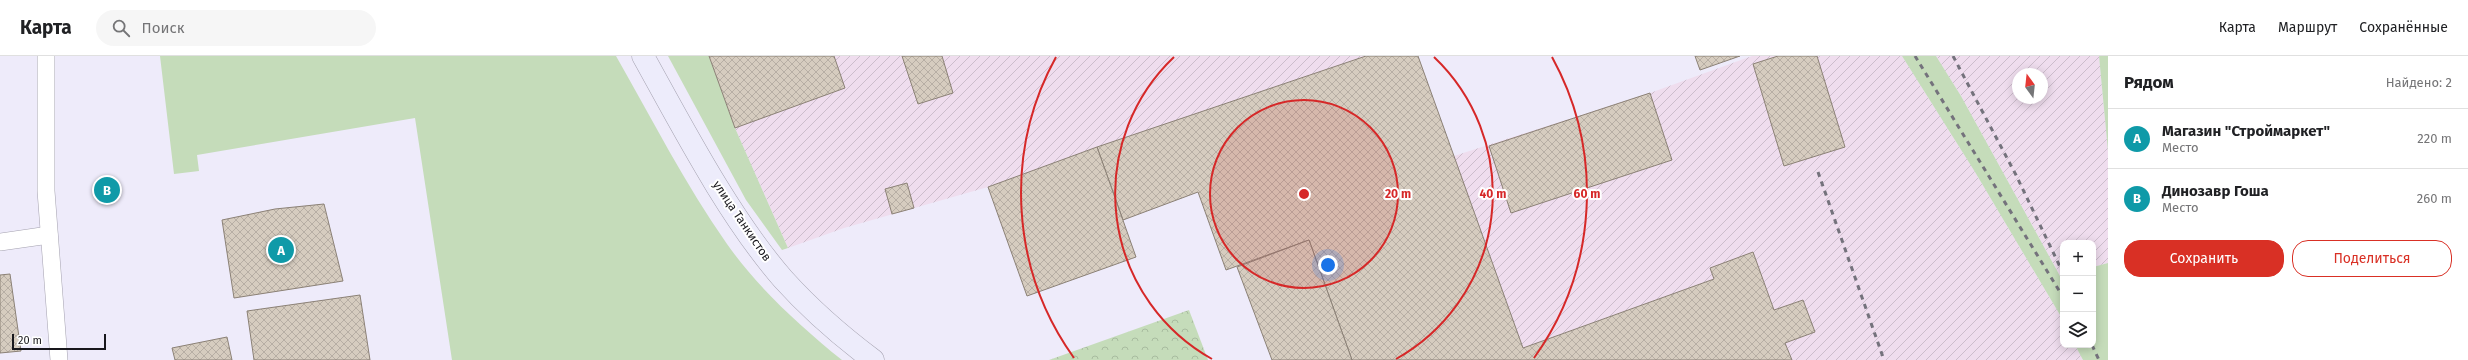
<!DOCTYPE html>
<html lang="ru">
<meta charset="utf-8">
<style>
:root{--surface:#fff;--page:#f6f6f6;--text:#202124;--muted:#757577;--line:#e0e0e0;--accent:#d93025}
body{margin:0;font-family:"Fira Sans",sans-serif;background:var(--page);color:var(--text)}
.controls{position:absolute;right:12px;bottom:12px;display:grid;overflow:hidden;border-radius:8px;box-shadow:0 2px 10px #0003}
.controls button{width:36px;height:36px;display:grid;place-items:center;padding:0;border:0;border-bottom:1px solid var(--line);background:var(--surface);color:var(--text);font:20px sans-serif}
.compass{position:absolute;left:2012px;top:12px;width:36px;height:36px;border-radius:50%;background:var(--surface);box-shadow:0 2px 10px #0003;rotate:345deg}
.scale{position:absolute;left:12px;bottom:10px;width:94px;box-sizing:border-box;padding-left:4px;border:2px solid #18171c;border-top:0;font-size:11px;line-height:14px;white-space:nowrap;color:#18171c;-webkit-text-stroke:3px #fff;paint-order:stroke}
.you{position:absolute;left:1328px;top:209px;width:14px;height:14px;margin:-10px;border:3px solid #fff;border-radius:50%;background:#1a73e8;box-shadow:0 0 0 6px #1a73e833}
.badge{display:grid;place-items:center;width:26px;height:26px;border-radius:50%;background:var(--accent);color:#fff;font-size:13px;font-weight:700}
.pin{position:absolute;translate:-50% -50%;border:2px solid #fff;box-shadow:0 1px 4px #0006}
.list{margin:0;padding:0;list-style:none}
h2{display:flex;justify-content:space-between;align-items:center;height:52px;margin:0;padding:0 16px;font-size:17px}
h2 small{font-size:13px;font-weight:400;color:var(--muted)}
.list li{display:grid;grid-template-columns:26px 1fr auto;gap:12px;align-items:center;box-sizing:border-box;height:60px;padding:0 16px;border-top:1px solid var(--line)}
.list b{display:block;font-size:15px;white-space:nowrap}
.list p{margin:0;font-size:13px;white-space:nowrap;color:var(--muted)}
.list em{font-size:13px;font-style:normal;color:var(--muted)}
.actions{display:flex;gap:8px;padding:12px 16px}
.actions a{flex:1;padding:9px 0;border:1px solid var(--accent);border-radius:16px;text-align:center;font-size:14px;color:var(--accent)}
.actions .main{background:var(--accent);color:#fff}
.icon{flex:none;width:22px;height:22px;fill:none;stroke:currentColor;stroke-width:2;stroke-linecap:round;stroke-linejoin:round}
.map{position:relative;flex:none;width:2108px;height:304px;overflow:hidden}
header{display:flex;align-items:center;gap:24px;box-sizing:border-box;height:56px;padding:0 20px;background:var(--surface);border-bottom:1px solid var(--line)}
header strong{font-size:19px}
nav{display:flex;gap:22px;margin-inline-start:auto;font-size:14px}
.search{width:280px;height:36px;background:var(--page);display:flex;align-items:center;gap:10px;box-sizing:border-box;padding:0 14px;border-radius:22px;color:var(--muted);font-size:15px}
main{display:flex}
aside{flex:1;background:var(--surface)}
.map>svg:first-child{display:block}
.industrial{fill:url(#industrial-furrows);fill-rule:evenodd}
.grass{fill:#c5dcba}
.forest{fill:url(#forest-crowns)}
.building{fill:url(#building-cross-hatch);stroke:#8b8176}
.lines{fill:none;stroke-linecap:round;stroke-linejoin:round}
.lane-casing{stroke:#a3a0ae;stroke-width:18}
.secondary-casing{stroke:#a3a0ae;stroke-width:23}
.lane{stroke:#fff;stroke-width:17}
.secondary{stroke:#edecfb;stroke-width:22}
.rail{stroke:#74727c;stroke-width:3;stroke-dasharray:5 5;stroke-linecap:butt}
.ring{fill:none;stroke:#d62828;stroke-width:2}
.labels{text-anchor:middle;stroke-width:4;stroke-linejoin:round;paint-order:stroke}
.street-label{font-size:12px;fill:#18171c;stroke:#fff}
.centre{fill:#d62828;stroke:#fff;stroke-width:2}
.ring-label{font-size:12px;text-anchor:middle;font-weight:bold;fill:#d62828;stroke:#fff;stroke-width:4;stroke-linejoin:round;paint-order:stroke}
</style>
<header>
<strong>Карта</strong>
<div class="search"><svg class="icon" aria-label="search" viewBox="0 0 24 24"><circle cx="10" cy="10" r="6"/><path d="M15 15l6 6"/></svg>Поиск</div>
<nav><a>Карта</a><a>Маршрут</a><a>Сохранённые</a></nav>
</header>
<main>
<div class="map">
<svg width="2108" height="304" viewBox="0 0 2108 304">
<defs>
<pattern id="industrial-furrows" width="10" height="10" patternUnits="userSpaceOnUse"><rect width="10" height="10" fill="#efddee"/><path d="M-1 1l2-2M0 10L10 0M9 11l2-2" fill="none" stroke="#ccbdcc"/></pattern>
<pattern id="forest-crowns" width="20" height="18" patternUnits="userSpaceOnUse"><rect width="20" height="18" fill="#c5dcba"/><path d="M2 6a3 3 0 1 1 6 0M12 15a3 3 0 1 1 6 0" fill="none" stroke="#a8bc9f"/></pattern>
<pattern id="building-cross-hatch" width="8" height="8" patternUnits="userSpaceOnUse"><rect width="8" height="8" fill="#d6ccbf"/><path d="M0 0l8 8M0 8l8-8" fill="none" stroke="#b7aea4"/></pattern>
</defs>
<rect width="100%" height="100%" fill="#eeebfa"/>
<!-- industrial -->
<g class="industrial">
<polygon points="709,0 1366,0 1097,91 988,131 844,172 788,192 735,72"/>
<polygon points="1752,0 1902,0 1975,116 2063,264 2063,289 2075,289 2083,304 1792,304 1785,287 1815,276 1803,244 1774,254 1753,197 1710,212 1714,223 1523,292 1454,100 1650,37"/>
<path d="M 1936,0 L 2099,0 L 2108,95 L 2108,207 L 2093,211 L 2093,187 L 2063,187 L 2063,219 L 2060,220 L 1961,40 ZM 2018,18 L 2042,18 L 2042,42 L 2018,42 Z"/>
</g>
<!-- grass -->
<g class="grass">
<path d="M 160,0 L 616,0 C 652,63 685,128 727,188 C 758,232 800,270 842,304 L 452,304 L 415,62 L 197,99 L 199,115 L 174,118 Z"/>
<polygon points="668,0 709,0 735,72 788,192 782,194 746,144"/>
<polygon points="1902,0 1936,0 1961,40 2060,220 2063,219 2063,264 1975,116"/>
<polygon points="2099,0 2108,0 2108,95"/>
<polygon points="2108,207 2108,304 2083,304 2075,289 2093,289 2093,211"/>
</g>
<!-- forest -->
<polygon class="forest" points="1189,254 1208,304 1049,304"/>
<!-- building -->
<g class="building">
<polygon points="709,0 834,0 845,32 735,72"/>
<polygon points="902,0 942,0 953,37 918,48"/>
<polygon points="1366,0 1418,0 1523,292 1714,223 1710,212 1753,196 1774,254 1803,244 1815,276 1785,287 1792,304 1352,304 1309,184 1226,214 1198,136 1123,164 1097,91"/>
<polygon points="1695,0 1740,0 1700,14"/>
<polygon points="1778,0 1817,0 1845,91 1784,110 1753,8"/>
<polygon points="1650,37 1672,104 1511,157 1489,90"/>
<polygon points="1097,91 1136,201 1027,240 988,131"/>
<polygon points="907,127 914,152 892,158 885,133"/>
<polygon points="324,148 343,225 234,242 222,164 275,153"/>
<polygon points="1309,184 1352,304 1272,304 1237,211"/>
<polygon points="10,218 21,295 0,297 0,219"/>
<polygon points="360,239 370,304 254,304 247,255"/>
<polygon points="227,281 232,304 175,304 172,292"/>
</g>
<g class="lines">
<!-- lane casing -->
<g class="lane-casing">
<g id="lane">
<polyline points="46,0 46,135 59,304"/>
<polyline points="0,186 49,179"/>
</g>
</g>
<!-- secondary casing -->
<g class="secondary-casing">
<path id="secondary" d="M 643,0 C 683,72 729,161 783,223 C 810,253 841,280 873,304"/>
</g>
<!-- lane -->
<use href="#lane" class="lane"/>
<!-- secondary -->
<use href="#secondary" class="secondary"/>
<!-- rail -->
<g class="rail">
<polyline points="1915,0 2063,241"/>
<polyline points="1953,0 2016,119 2063,217"/>
<polyline points="1818,116 1884,304"/>
<polyline points="2092,289 2099,304"/>
</g>
</g>
<!-- distance rings -->
<circle cx="1304" cy="138" r="94" fill="#d62828" fill-opacity=".12"/>
<g class="ring">
<circle cx="1304" cy="138" r="94"/>
<path d="M1212 303A189 189 0 0 1 1174 1M1434 1A189 189 0 0 1 1396 303"/>
<path d="M1074 302A283 283 0 0 1 1056 1M1552 1A283 283 0 0 1 1534 302"/>
</g>
<g class="labels">
<!-- street labels -->
<g class="street-label">
<text transform="translate(742 165) rotate(56)" y="4">улица Танкистов</text>
</g>
</g>
<circle cx="1304" cy="138" r="6" class="centre"/>
<g class="ring-label">
<text x="1398" y="142">20 m</text>
<text x="1493" y="142">40 m</text>
<text x="1587" y="142">60 m</text>
</g>
</svg>
<div class="controls">
<button>+</button>
<button>−</button>
<button><svg class="icon" aria-label="layers" viewBox="0 0 24 24"><path d="M12 4l9 5-9 5-9-5zM3 14l9 5 9-5"/></svg></button>
</div>
<svg class="compass" viewBox="-18 -18 36 36"><path d="M0-13l5 13h-10z" fill="#e53935"/><path d="M0 13l5-13h-10z" fill="#757577"/></svg>
<div class="scale">20 m</div>
<div class="you"></div>
<div class="pin badge" style="left:281px;top:194px;background:#0f9aa8">A</div>
<div class="pin badge" style="left:107px;top:134px;background:#0f9aa8">B</div>
</div>
<aside>
<h2>Рядом<small>Найдено: 2</small></h2>
<ul class="list">
<li><span class="badge" style="background:#0f9aa8">A</span><div><b>Магазин &quot;Строймаркет&quot;</b><p>Место</p></div><em>220 m</em></li>
<li><span class="badge" style="background:#0f9aa8">B</span><div><b>Динозавр Гоша</b><p>Место</p></div><em>260 m</em></li>
</ul>
<div class="actions"><a class="main">Сохранить</a><a>Поделиться</a></div>
</aside>
</main>
